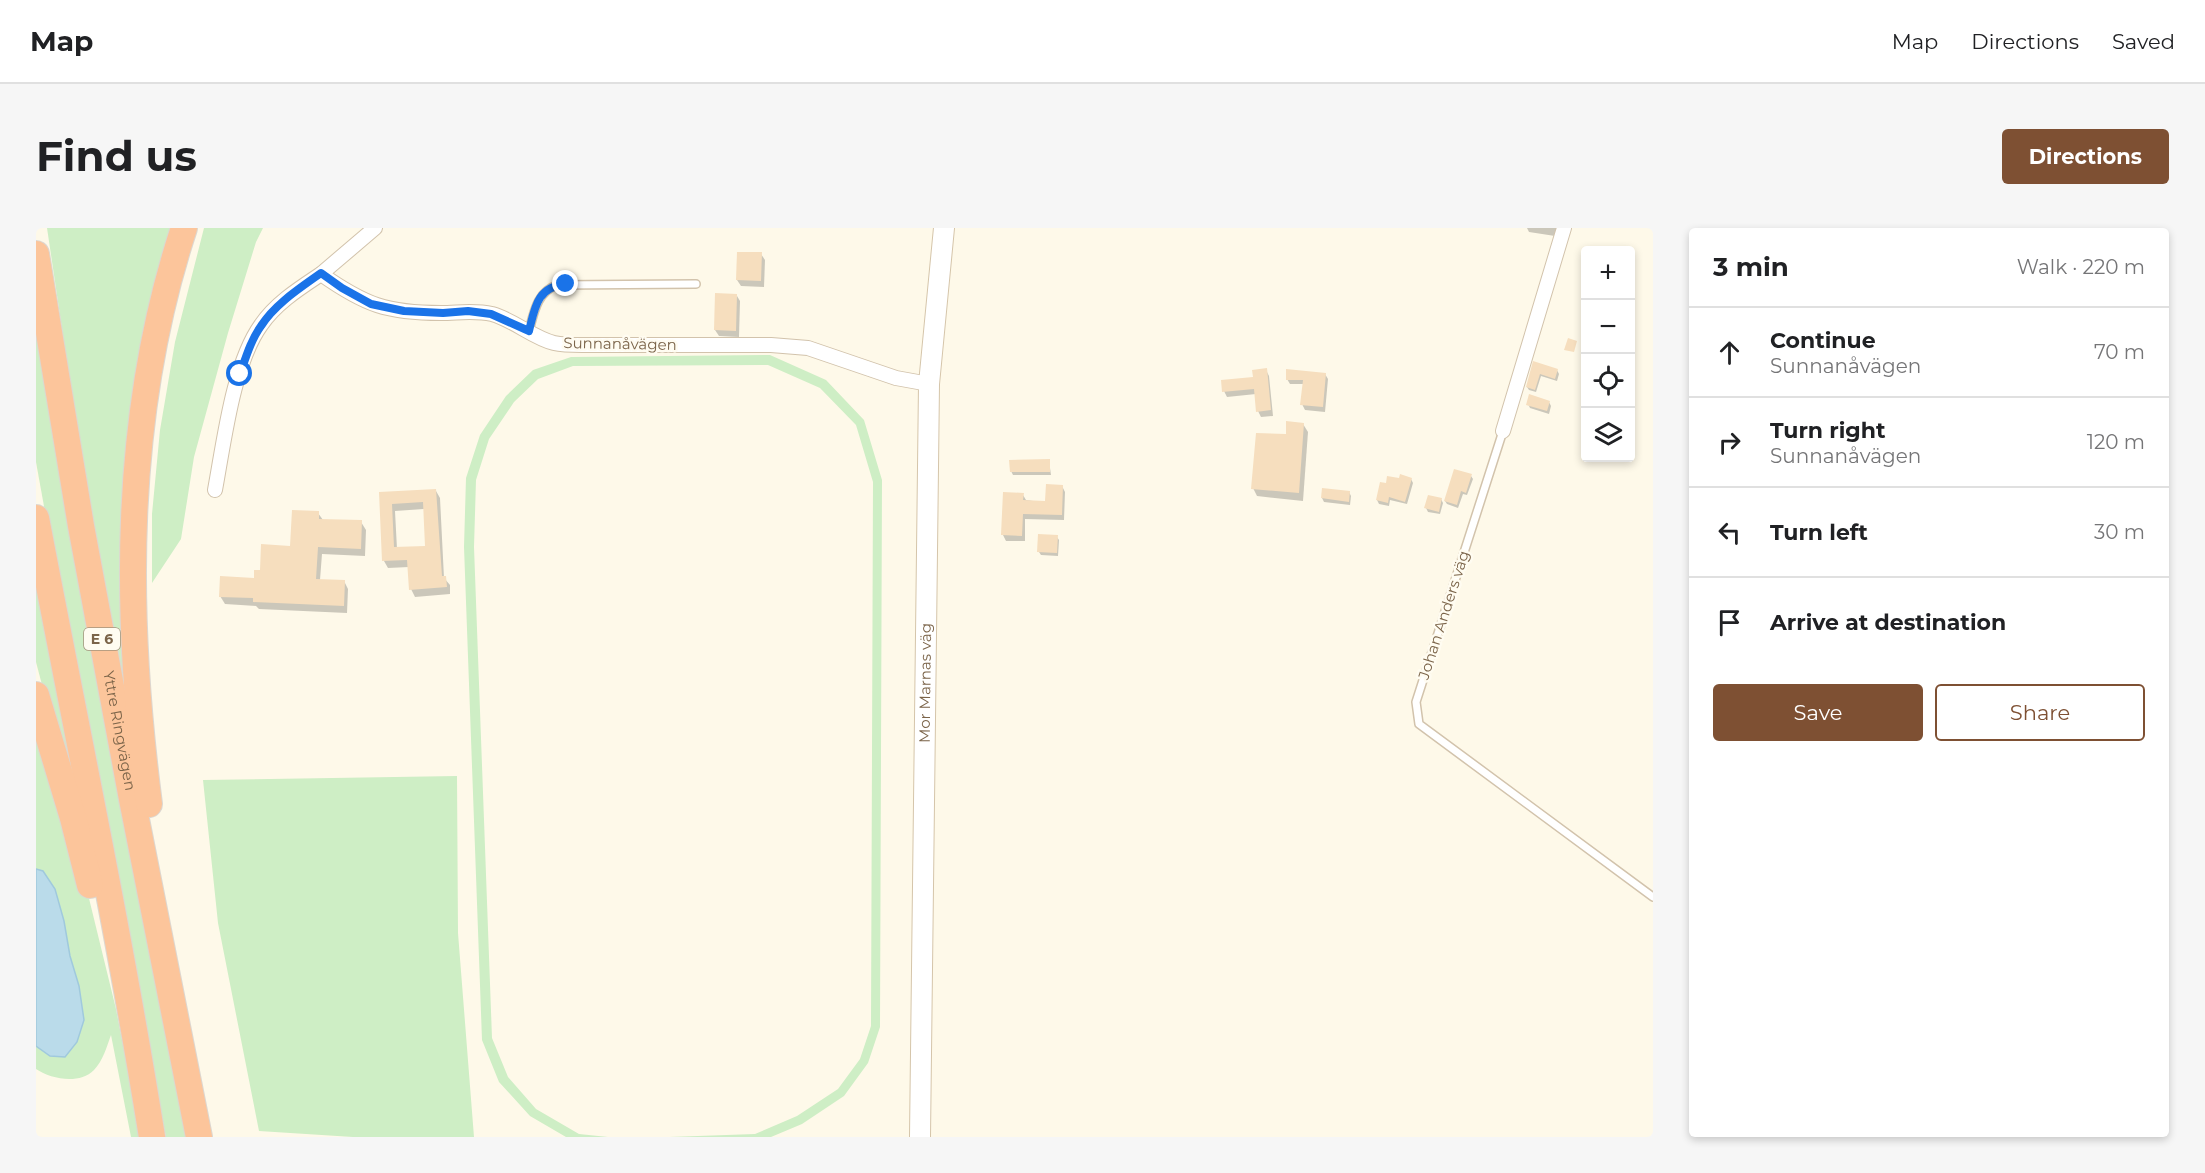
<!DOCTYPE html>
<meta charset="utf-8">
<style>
:root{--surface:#fff;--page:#f6f6f6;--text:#202124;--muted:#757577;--line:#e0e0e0;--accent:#7e5033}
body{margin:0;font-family:Montserrat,sans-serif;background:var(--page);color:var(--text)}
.controls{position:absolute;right:18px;top:18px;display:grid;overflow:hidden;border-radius:6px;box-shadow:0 3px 9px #0003}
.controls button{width:54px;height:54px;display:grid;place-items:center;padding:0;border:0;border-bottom:2px solid var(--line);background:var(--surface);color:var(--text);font:30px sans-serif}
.stop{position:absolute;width:18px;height:18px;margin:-14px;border:4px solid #1a73e8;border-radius:50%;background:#fff}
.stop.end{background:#1a73e8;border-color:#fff;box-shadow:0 2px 6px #0008}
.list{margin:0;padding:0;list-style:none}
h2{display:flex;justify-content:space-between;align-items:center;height:78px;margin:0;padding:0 24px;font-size:26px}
h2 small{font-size:20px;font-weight:400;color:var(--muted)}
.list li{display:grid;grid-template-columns:39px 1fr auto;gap:18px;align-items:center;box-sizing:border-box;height:90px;padding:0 24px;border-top:2px solid var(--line)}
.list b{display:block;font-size:22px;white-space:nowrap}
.list p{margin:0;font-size:20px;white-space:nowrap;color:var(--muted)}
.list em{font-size:20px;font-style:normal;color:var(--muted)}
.actions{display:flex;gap:12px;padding:18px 24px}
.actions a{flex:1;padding:14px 0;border:2px solid var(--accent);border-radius:6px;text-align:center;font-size:21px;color:var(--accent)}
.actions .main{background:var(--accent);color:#fff}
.icon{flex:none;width:33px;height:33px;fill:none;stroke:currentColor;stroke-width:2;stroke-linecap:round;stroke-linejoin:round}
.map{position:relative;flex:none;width:1617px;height:909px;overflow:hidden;border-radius:6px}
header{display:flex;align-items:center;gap:36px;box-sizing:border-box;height:84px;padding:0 30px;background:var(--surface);border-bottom:2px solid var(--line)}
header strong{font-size:28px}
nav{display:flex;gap:33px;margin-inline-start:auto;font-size:21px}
.intro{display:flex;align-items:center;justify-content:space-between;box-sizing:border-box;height:144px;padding:0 36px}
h1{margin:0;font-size:42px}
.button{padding:15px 27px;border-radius:6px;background:var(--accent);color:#fff;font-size:21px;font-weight:700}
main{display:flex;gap:36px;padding:0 36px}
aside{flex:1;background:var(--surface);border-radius:6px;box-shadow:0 3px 9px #0003}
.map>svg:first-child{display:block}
.green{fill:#ceeec5}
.water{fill:#badbea;stroke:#a0c9dd;stroke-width:1.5}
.shadow{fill:#0003;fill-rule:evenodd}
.building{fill:#f6debe;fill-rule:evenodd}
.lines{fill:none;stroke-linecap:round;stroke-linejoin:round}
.lane-casing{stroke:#d2c3ac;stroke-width:10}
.street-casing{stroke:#d2c3ac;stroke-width:16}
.secondary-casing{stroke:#d5c5aa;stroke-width:22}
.highway-casing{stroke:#ddd7d0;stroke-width:28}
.lane{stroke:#fff;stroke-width:7}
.street{stroke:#fff;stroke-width:14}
.secondary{stroke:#fff;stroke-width:20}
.highway{stroke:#fcc59b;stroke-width:26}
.route{stroke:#1a73e8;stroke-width:8}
.labels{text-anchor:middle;stroke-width:5;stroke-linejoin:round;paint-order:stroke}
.shield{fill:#fffcf1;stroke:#a3927b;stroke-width:1.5}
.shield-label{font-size:14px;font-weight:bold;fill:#7b6449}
.street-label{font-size:15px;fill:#7b6449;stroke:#fffcf1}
</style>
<header>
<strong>Map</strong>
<nav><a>Map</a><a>Directions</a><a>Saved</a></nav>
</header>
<div class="intro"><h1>Find us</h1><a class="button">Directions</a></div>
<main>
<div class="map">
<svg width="1617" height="909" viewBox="0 0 1617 909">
<rect width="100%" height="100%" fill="#fef9e9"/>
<!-- green -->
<g class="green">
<polygon points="11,0 138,0 126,46 95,504 42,208"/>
<polygon points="168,0 227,0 220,14 192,105 158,229 145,311 116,355 116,286 124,202 139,114"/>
<polygon points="0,92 154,909 130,909 38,444 0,234"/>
<polygon points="734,127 790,152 828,192 846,252 844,799 832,835 808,868 766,896 735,909 633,909 719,906 761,888 802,861 824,831 835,798 837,254 820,197 784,160 732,137 537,138 502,151 478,174 453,211 440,252 438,319 456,810 472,849 500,881 543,906 572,909 530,909 494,888 463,854 446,812 428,319 430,250 444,207 470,168 497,142 535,129"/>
<polygon points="0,357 44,586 21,514 0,434"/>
<path d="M 0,498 L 38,609 L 80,781 L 105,909 L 95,909 L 75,807 C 71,818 67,833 58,842 C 43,857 15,851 0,841 Z"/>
<polygon points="421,548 422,705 438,909 317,909 223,903 182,695 167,552"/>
</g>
<!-- water -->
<polygon class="water" points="0,641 7,643 19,661 28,693 34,728 43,758 48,792 41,814 29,829 14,828 0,818"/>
<!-- shadow -->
<g class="shadow">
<polygon points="1491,0 1522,0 1519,8 1493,4"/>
<polygon points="702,25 725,26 729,32 728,59 705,58 701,52"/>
<polygon points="701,68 704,73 703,109 683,108 679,102"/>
<polygon points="1498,135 1521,142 1523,146 1521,153 1505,148 1500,164 1493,162 1491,159"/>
<polygon points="1230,142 1233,148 1237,188 1225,189 1222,183 1220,166 1191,169 1188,163 1218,150"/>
<polygon points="1289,146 1292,151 1289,184 1269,182 1266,176 1268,156 1254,156 1251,151"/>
<polygon points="1513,174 1515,178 1513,186 1494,180 1492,176"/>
<polygon points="1267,196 1272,204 1267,273 1221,268 1217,260"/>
<polygon points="1013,233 1015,247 977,247 975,243"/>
<polygon points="1435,248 1437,251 1431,267 1427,266 1422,280 1411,276 1409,273"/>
<polygon points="1375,251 1377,255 1371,276 1354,272 1353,278 1343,276 1341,272 1351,257"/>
<polygon points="1026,258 1029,264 1028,292 989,291 989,313 970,313 967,307 987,267 990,272 1011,275"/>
<path d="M 400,263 L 404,270 L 408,350 L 414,357 L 414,366 L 379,369 L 375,361 L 373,339 L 352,340 L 348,333 L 345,266 ZM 388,281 L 391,319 L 361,321 L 359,283 Z"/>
<polygon points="1313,264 1315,268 1314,277 1288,274 1286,270"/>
<polygon points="1405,271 1407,275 1404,286 1392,284 1390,280"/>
<polygon points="282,285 287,292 325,294 330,302 329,328 286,326 284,352 308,353 312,361 311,385 223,381 220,378 189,376 184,368 219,351 225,344 255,319"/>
<polygon points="1021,309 1023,312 1022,328 1005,327 1003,324"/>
</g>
<!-- building -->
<g class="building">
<polygon points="701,24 726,24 725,53 700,52"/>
<polygon points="679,65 701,66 700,103 678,102"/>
<polygon points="1532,110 1541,113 1538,124 1528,122"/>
<polygon points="1497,133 1522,141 1519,151 1504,146 1499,162 1490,159"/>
<polygon points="1231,140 1235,182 1220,184 1218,161 1186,164 1185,152 1217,149 1216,142"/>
<polygon points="1250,141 1290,145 1287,179 1264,177 1267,152 1250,152"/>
<polygon points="1493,166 1514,173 1511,183 1490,177"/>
<polygon points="1250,193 1268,195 1263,265 1215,261 1220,205 1250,206"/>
<polygon points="1014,231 1014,244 974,244 973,232"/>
<polygon points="1418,241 1436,246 1430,265 1425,263 1421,277 1408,273"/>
<polygon points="1364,246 1376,250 1369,274 1353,269 1352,275 1340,272 1344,254 1350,255 1351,248 1363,250"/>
<polygon points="1010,256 1027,257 1026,287 987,286 986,308 965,307 967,264 988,265 987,272 1009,273"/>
<polygon points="1286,260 1314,263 1313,274 1285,270"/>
<path d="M 400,261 L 406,348 L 410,348 L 411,359 L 373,362 L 371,332 L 346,333 L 343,264 ZM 387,274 L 389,318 L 358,319 L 356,276 Z"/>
<polygon points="1392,267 1406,270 1403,284 1388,280"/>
<polygon points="256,282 283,283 283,291 326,292 325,321 282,319 280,351 309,352 308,378 217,374 217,370 183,369 184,348 218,350 218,342 224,342 225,316 254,318"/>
<polygon points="1002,306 1022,307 1021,325 1001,324"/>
</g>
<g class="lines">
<!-- lane casing -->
<g class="lane-casing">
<g id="lane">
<path d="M 493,103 C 498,84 501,64 521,57 L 660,56"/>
<polyline points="1467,203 1380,474 1383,496 1617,669"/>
</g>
</g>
<!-- street casing -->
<g class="street-casing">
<g id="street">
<path d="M 339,0 L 285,46 C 329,77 351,85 405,85 C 422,85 438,82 456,86 C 478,92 497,110 518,115 C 527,117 537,117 546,117 L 735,117 L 772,120 L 860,150 L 893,156"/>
<polyline points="1467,203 1528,0"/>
<path d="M 179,262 C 188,214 197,136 225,97 C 240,75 264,60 285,46"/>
</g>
</g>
<!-- secondary casing -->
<g class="secondary-casing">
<g id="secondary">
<path id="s1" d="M 884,909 L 893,156 L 908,0"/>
</g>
</g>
<!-- highway casing -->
<g class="highway-casing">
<g id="highway">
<path id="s2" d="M 0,26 L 45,298 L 96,571 L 163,909"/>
<path d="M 0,290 C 39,496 83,702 116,909"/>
<polyline points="0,467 37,590 54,657"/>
<path d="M 113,576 C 88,384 87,185 148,0"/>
</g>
</g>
<!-- lane -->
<use href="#lane" class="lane"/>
<!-- street -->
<use href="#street" class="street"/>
<!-- secondary -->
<use href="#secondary" class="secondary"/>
<!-- highway -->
<use href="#highway" class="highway"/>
</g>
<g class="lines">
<!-- route -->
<path class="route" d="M 204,146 C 210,129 215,112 225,98 C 239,76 264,60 285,45 L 306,60 L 335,76 L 368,83 L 407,85 L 432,83 L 455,86 L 493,103 C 499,79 501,59 530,56"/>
</g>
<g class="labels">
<!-- shield labels -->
<rect class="shield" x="48" y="400" width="36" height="22" rx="4.5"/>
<g class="shield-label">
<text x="66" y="416">E 6</text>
</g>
<!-- street labels -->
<g class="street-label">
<text transform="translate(584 116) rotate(1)" y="5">Sunnanåvägen</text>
<text transform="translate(1408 387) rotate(-72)" y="5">Johan Anders väg</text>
<text dy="5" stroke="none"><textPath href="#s1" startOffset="454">Mor Marnas väg</textPath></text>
<text dy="5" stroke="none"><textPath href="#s2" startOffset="484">Yttre Ringvägen</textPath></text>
</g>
</g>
</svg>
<div class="controls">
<button>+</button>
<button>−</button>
<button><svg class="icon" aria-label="locate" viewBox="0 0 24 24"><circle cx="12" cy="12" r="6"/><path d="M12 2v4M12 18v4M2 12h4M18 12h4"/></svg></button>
<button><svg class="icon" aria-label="layers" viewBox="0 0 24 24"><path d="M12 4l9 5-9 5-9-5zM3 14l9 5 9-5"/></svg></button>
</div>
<div class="stop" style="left:204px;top:146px"></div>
<div class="stop end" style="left:530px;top:56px"></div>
</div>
<aside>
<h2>3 min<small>Walk · 220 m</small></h2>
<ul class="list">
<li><svg class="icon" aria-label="ahead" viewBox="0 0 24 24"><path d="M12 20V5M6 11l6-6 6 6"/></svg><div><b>Continue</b><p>Sunnanåvägen</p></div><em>70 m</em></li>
<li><svg class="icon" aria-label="right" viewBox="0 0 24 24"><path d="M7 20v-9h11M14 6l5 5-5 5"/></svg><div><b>Turn right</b><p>Sunnanåvägen</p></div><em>120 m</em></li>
<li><svg class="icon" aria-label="left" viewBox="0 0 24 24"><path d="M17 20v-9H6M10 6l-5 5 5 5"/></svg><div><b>Turn left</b></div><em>30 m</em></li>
<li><svg class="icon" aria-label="arrive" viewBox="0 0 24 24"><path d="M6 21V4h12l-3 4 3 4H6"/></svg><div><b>Arrive at destination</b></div></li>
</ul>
<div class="actions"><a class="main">Save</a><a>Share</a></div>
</aside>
</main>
